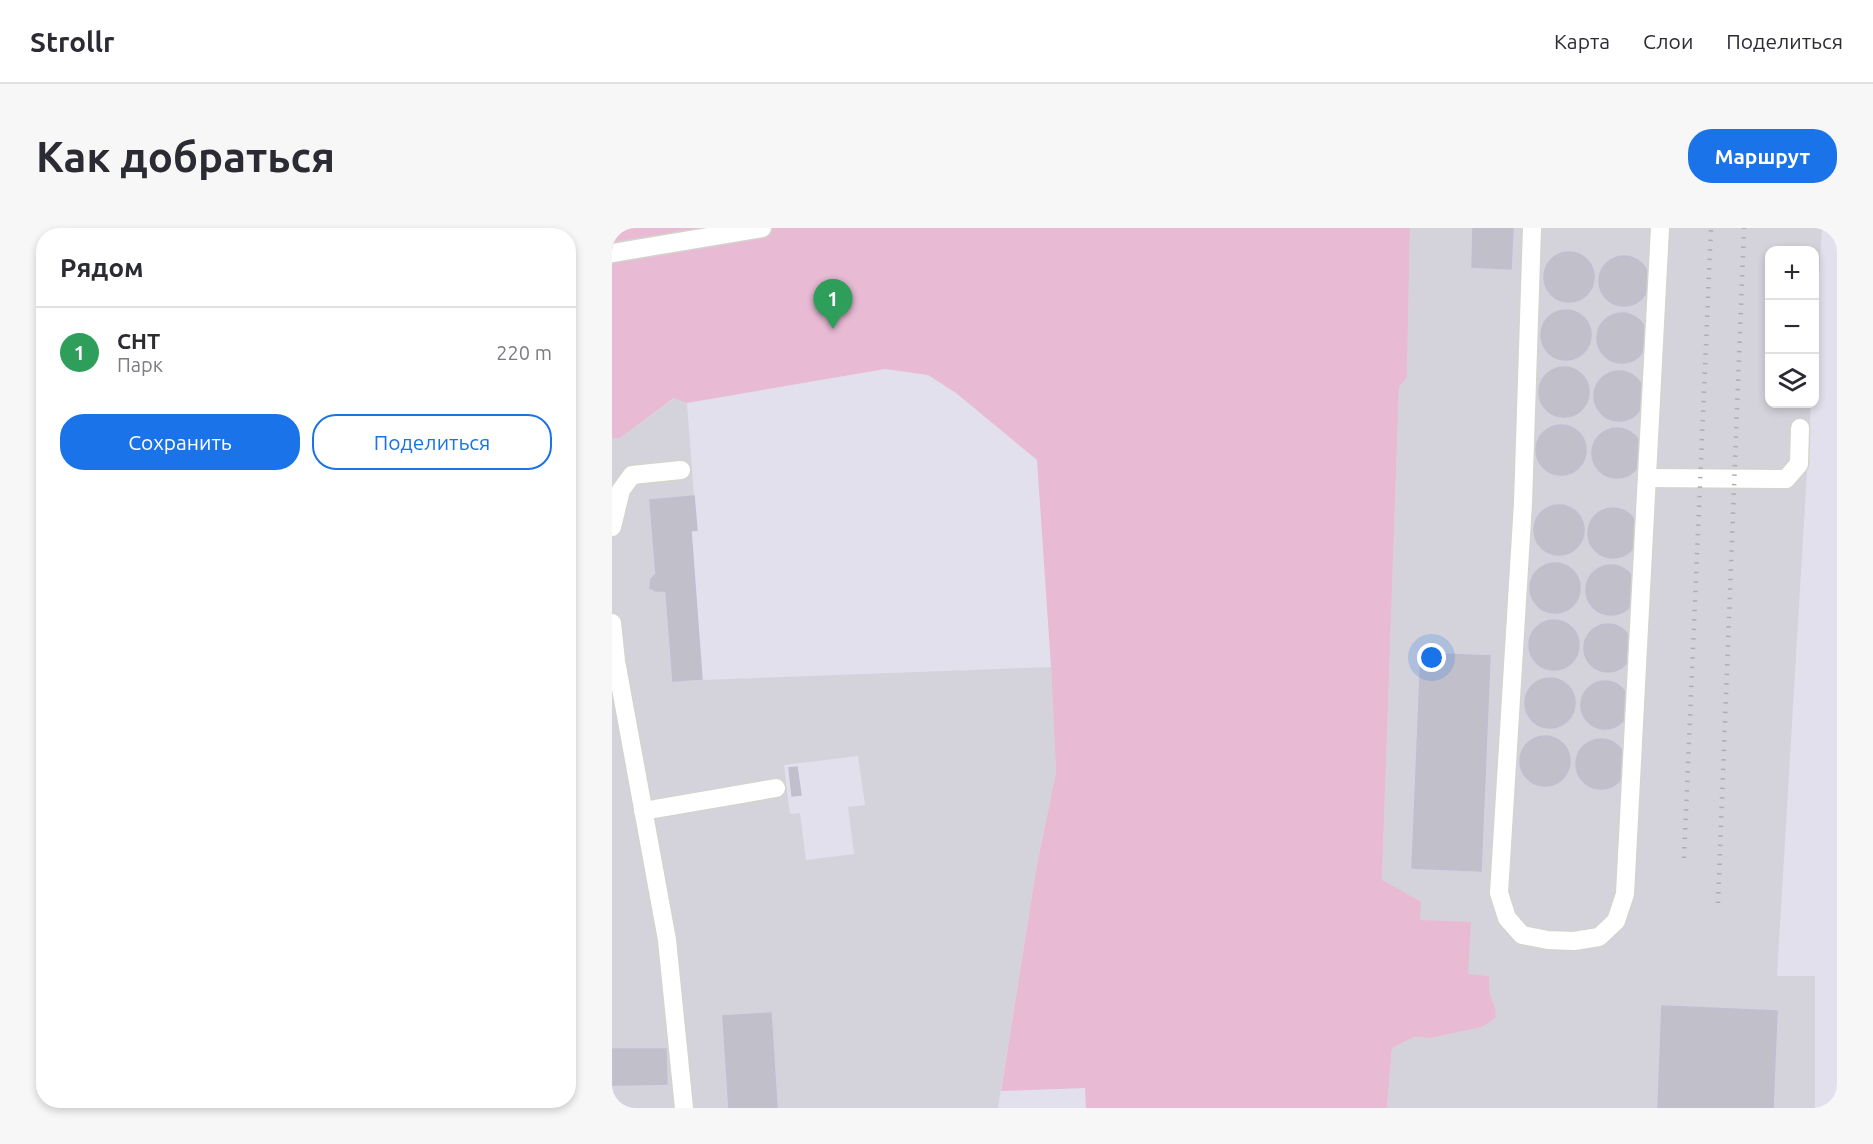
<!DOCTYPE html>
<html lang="ru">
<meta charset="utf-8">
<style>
:root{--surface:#fff;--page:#f7f7f7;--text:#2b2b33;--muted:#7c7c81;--line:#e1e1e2;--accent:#1a73e8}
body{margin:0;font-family:Ubuntu,sans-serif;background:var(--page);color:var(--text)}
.controls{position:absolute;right:18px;top:18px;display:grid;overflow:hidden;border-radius:12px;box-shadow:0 3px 9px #0003}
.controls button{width:54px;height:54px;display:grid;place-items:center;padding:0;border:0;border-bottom:2px solid var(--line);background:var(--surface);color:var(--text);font:30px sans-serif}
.you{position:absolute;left:820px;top:430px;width:21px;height:21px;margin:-15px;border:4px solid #fff;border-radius:50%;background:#1a73e8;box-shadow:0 0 0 9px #1a73e833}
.badge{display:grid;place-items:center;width:39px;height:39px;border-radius:50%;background:var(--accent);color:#fff;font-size:20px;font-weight:700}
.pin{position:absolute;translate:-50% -50px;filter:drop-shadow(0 2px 3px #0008)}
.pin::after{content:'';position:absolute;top:32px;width:21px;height:18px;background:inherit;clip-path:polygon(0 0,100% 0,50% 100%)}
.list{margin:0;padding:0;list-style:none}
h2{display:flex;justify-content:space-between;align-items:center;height:78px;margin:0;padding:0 24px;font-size:26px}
h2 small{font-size:20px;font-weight:400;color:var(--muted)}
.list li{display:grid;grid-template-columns:39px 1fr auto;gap:18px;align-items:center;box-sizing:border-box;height:90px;padding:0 24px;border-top:2px solid var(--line)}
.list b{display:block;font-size:22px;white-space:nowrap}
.list p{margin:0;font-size:20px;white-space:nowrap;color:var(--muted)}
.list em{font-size:20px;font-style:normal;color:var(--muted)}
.actions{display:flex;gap:12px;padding:18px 24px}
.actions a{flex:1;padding:14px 0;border:2px solid var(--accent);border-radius:24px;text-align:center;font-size:21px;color:var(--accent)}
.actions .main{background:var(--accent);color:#fff}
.icon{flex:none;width:33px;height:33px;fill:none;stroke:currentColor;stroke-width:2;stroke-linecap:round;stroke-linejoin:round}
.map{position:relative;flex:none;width:1225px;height:880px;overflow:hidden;border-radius:24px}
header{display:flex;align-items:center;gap:36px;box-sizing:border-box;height:84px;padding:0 30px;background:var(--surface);border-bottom:2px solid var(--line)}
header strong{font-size:28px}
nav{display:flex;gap:33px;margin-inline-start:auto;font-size:21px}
.intro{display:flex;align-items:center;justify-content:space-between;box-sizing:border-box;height:144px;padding:0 36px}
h1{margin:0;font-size:42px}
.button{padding:15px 27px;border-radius:24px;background:var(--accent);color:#fff;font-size:21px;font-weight:700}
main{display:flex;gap:36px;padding:0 36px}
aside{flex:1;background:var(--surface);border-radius:24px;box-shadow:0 3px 9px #0003}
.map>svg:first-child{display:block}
.industrial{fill:#d4d3db;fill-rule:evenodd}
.green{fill:#e8bad4}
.building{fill:#c0bfca;stroke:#c0bed2;stroke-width:1.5}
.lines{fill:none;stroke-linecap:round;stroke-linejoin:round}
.minor-casing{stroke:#d3d4cc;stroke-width:21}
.minor{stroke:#fff;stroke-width:18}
.rail{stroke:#aeaeac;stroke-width:4.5;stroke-dasharray:1.5 8;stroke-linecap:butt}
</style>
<header>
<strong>Strollr</strong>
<nav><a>Карта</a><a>Слои</a><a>Поделиться</a></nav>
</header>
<div class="intro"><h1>Как добраться</h1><a class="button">Маршрут</a></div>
<main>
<aside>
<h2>Рядом<small></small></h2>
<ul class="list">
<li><span class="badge" style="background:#2e9e5b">1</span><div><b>СНТ</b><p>Парк</p></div><em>220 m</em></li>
</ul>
<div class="actions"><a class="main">Сохранить</a><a>Поделиться</a></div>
</aside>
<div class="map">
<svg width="1225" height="880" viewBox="0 0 1225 880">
<rect width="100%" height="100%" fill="#e3e0ed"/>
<!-- industrial -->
<g class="industrial">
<polygon points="798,0 1210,0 1203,122 1202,22 1158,22 1158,176 1199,176 1165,748 1203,748 1203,880 775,880 780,820 802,809 819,810 870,799 884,790 883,779 878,767 877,748 856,747 770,652 787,159 795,148"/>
<path d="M 63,170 L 75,175 L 82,268 L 38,272 L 44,346 L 39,351 L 38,360 L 44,363 L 54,363 L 61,453 L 439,439 L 444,544 L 424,642 L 386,880 L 0,880 L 0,210 L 8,210 ZM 246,528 L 253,577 L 236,579 L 242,626 L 194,632 L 188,585 L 178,586 L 172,537 Z"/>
</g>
<!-- green -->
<polygon class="green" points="0,0 798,0 795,149 787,159 770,652 809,674 808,692 859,694 856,746 877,748 878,767 883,779 884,790 870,799 819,810 802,809 780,820 775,880 474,880 473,860 389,863 424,642 444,544 439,439 425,232 344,165 316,147 273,141 75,175 62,170 8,210 0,210"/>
<!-- building -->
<g class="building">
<polygon points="861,0 901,0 899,41 860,39"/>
<circle cx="957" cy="49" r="25"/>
<circle cx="1012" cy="53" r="25"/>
<circle cx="954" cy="107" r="25"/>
<circle cx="1010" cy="110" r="25"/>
<circle cx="952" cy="164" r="25"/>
<circle cx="1007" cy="168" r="25"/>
<circle cx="949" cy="222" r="25"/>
<circle cx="1005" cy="225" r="25"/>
<polygon points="82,268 85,302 79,303 90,451 61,453 54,363 44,363 38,360 39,351 44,346 38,272"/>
<circle cx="947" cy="302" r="25"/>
<circle cx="1001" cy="305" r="25"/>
<circle cx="943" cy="360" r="25"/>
<circle cx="999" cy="362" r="25"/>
<circle cx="942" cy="417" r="25"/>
<circle cx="996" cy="420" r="24"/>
<polygon points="809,425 878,428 869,643 800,640"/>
<circle cx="938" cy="475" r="25"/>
<circle cx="993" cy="477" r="24"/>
<circle cx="933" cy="533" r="25"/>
<circle cx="989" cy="536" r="25"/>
<polygon points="185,539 189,567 180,568 177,540"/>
<polygon points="1050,778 1165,783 1161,880 1046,880"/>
<polygon points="159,785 165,880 117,880 111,788"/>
<polygon points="0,821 54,821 55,856 0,857"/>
</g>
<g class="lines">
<!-- minor casing -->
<g class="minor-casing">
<g id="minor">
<polyline points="920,0 911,275 887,665 895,690 910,707 936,712 962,713 987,709 1004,693 1013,666 1048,0"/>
<polyline points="0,25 150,0"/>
<polyline points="1035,250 1174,251 1187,236 1188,200"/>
<polyline points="0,299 9,262 20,247 69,242"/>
<polyline points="0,395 4,433 55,712 72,880"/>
<polyline points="31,583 164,560"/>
</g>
</g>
<!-- minor -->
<use href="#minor" class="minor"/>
<!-- rail -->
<g class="rail">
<polyline points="1072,630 1099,0"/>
<polyline points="1106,675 1132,0"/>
</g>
</g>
</svg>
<div class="controls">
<button>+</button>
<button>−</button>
<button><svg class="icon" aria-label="layers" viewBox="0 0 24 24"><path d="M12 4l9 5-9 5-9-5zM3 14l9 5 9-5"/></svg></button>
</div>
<div class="you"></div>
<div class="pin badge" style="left:221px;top:101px;background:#2e9e5b">1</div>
</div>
</main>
